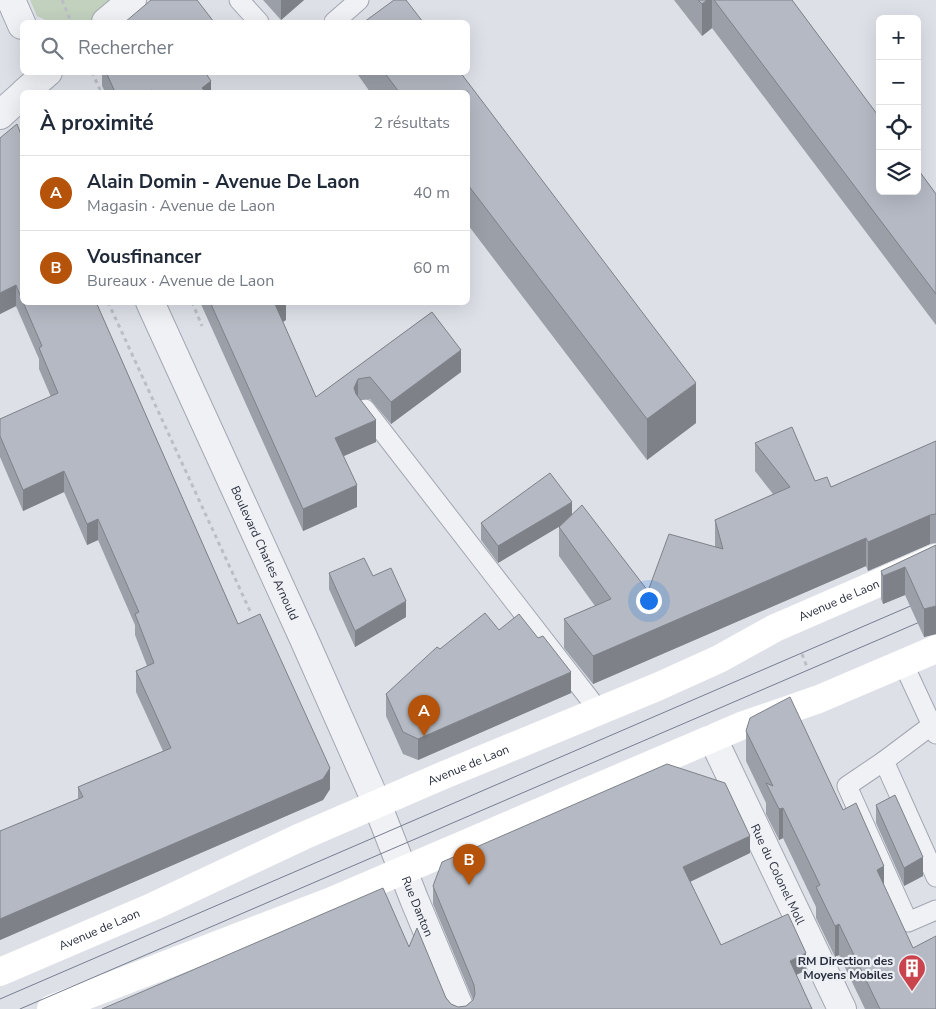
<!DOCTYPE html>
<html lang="fr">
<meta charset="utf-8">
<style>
:root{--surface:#fff;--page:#f6f6f7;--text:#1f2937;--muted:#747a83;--line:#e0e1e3;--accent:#b45309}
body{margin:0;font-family:"Nunito Sans",sans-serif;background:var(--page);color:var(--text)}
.controls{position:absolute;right:15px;top:15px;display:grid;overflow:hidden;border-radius:8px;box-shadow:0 5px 20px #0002}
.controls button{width:45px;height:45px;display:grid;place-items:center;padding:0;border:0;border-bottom:1px solid var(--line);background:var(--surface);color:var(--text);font:25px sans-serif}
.you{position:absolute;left:648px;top:600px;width:18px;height:18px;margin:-12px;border:4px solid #fff;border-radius:50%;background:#1a73e8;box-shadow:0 0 0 8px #1a73e833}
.badge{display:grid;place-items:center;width:32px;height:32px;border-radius:50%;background:var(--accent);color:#fff;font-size:16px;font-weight:700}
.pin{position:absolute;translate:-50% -41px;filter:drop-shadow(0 1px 2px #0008)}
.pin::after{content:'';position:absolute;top:26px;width:18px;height:15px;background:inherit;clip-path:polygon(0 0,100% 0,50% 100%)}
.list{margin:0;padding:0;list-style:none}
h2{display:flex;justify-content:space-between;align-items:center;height:65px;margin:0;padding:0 20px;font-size:21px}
h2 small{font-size:16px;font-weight:400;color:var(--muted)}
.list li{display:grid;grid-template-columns:32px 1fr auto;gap:15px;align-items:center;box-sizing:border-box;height:75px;padding:0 20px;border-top:1px solid var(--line)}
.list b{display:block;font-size:19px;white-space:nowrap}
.list p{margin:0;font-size:16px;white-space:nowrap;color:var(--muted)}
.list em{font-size:16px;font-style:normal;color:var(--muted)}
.icon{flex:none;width:28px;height:28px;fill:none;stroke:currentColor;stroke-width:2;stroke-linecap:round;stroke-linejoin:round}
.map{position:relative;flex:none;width:936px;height:1009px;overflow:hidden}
.search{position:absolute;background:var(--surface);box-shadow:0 5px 20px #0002;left:20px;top:20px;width:450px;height:55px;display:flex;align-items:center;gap:12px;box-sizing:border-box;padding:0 18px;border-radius:8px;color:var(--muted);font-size:19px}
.panel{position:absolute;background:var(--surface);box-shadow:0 5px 20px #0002;left:20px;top:90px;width:450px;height:215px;border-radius:8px}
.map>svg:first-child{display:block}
.green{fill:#c2d0be}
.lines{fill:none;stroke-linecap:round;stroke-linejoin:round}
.lane-casing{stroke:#a3a7b1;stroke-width:21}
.street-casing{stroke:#a3a7b1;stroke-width:30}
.path{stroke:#bcbec5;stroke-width:3;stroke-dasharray:4 4;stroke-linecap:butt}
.lane{stroke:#f0f1f5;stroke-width:19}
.street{stroke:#f0f1f5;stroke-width:28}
.secondary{stroke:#fff;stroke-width:28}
.tram{stroke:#777e90;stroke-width:1}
.wall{fill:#9b9fa8}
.shaded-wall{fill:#7e8288}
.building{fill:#b4b9c3;stroke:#7e8288}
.labels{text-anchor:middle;stroke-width:4.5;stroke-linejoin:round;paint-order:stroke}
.street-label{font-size:12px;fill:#272d3d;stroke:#eceff4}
.poi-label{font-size:12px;font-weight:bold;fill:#272d3d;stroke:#eceff4;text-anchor:end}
</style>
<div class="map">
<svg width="936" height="1009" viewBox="0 0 936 1009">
<rect width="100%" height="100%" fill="#dde0e7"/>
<!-- green -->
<polygon class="green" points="30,0 122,0 97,22 50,22 37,16"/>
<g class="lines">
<!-- lane casing -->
<g class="lane-casing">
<g id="lane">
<polyline points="239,0 259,22"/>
<polyline points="334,22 359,0"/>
<polyline points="365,409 599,711"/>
<polyline points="903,663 936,734"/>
<polyline points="932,725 884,761 936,877"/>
<polyline points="884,761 847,786 908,922 936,910"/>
</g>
</g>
<!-- street casing -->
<g class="street-casing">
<g id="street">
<polyline points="11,0 22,25"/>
<polyline points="106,22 132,0"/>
<polyline points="25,92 48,72"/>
<polyline points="0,115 22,95"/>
<path id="s1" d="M 150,302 L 303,637 L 377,804 L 414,899 L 460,1009"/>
<path id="s2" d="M 713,739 L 842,1009"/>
</g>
</g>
<!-- path -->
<g class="path">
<polyline points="62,0 71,22"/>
<polyline points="92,72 101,92"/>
<polyline points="108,302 250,611 252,612"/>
<polyline points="192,302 202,326"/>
<polyline points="802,654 807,667"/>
</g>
<!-- lane -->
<use href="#lane" class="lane"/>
<!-- street -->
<use href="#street" class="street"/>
<!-- secondary -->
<g class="secondary">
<path id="s3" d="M 0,972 L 154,906 L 303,836 L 444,775 L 657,687 L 719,659 L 775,628 L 936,558"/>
<polyline points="51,1009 329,902 741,726 819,699 936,649"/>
</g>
<!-- tram -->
<g class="tram">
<polyline points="0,999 936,595"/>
<polyline points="20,1009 936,615"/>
</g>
</g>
<!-- wall -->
<g class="wall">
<polygon points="263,0 304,0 281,20"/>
<polygon points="674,0 792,0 936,194 936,325 712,28 702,36"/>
<polygon points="102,72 205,72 211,92 105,92 102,86"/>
<polygon points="356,72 460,72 696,423 647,460 468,225 468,92 370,92"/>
<polygon points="22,137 22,302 96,302 238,624 330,789 323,800 0,940 0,831 78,799 78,787 163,751 136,692 136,671 147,666 135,635 135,625 98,540 87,545 64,492 23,511 0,457 0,419 51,397 39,369 39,359 16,306 0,314 0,138"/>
<polygon points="200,302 286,302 286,320 283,322 316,397 432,312 461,372 391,424 370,399 361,400 376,442 343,456 357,507 303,531"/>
<polygon points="936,441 936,543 930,544 868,571 866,566 593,684 564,648 564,619 595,606 559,556 559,527 560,526 498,563 481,540 481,523 572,515 648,591 715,547 715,520 773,494 755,471 755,443 815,481 831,487"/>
<polygon points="936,545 936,634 924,637 905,595 883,604 881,599 881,571"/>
<polygon points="329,573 373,576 406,617 355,647 329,589"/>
<polygon points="499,630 571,693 418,760 403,754 386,716 386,694 440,649"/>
<polygon points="746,731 843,810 884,886 936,1009 865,1009 839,955 835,957 816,918 816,907 783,838 779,840 766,814 766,803 746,761"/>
<polygon points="876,805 923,876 904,886 876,823"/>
<polygon points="750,853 690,882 721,945 806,970 796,975 812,1009 102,1009 409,947 451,1004 458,1007 466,1006 473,1000 433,904 433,886"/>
</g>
<!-- shaded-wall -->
<g class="shaded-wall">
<polygon points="281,0 304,0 281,20"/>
<polygon points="707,0 712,0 712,28 702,36 702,4"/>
<polygon points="211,81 211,92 202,92 202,88"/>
<polygon points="16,285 16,306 0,314 0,293"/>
<polygon points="278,302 286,302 286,320 275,326 275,304"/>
<polygon points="461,350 461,372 391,424 391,402"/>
<polygon points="358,379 358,400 354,388"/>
<polygon points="696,383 696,423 647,460 647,419"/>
<polygon points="376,420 376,442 335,460 335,438"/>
<polygon points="64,471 64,492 23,511 23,490"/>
<polygon points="357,485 357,507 303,531 303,509"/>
<polygon points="572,502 572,519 498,563 498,546"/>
<polygon points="930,515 930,544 868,571 868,542"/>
<polygon points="98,519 98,540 87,545 87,524"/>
<polygon points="866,538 866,566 593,684 593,656"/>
<polygon points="905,567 905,595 883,604 883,576"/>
<polygon points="406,601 406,617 355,647 355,631"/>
<polygon points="936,606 936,634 924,637 924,609"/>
<polygon points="571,672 571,693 418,760 418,739"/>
<polygon points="330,768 330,789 323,800 0,940 0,919"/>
<polygon points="783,808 783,838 779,840 779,809"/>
<polygon points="750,836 750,853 683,885 683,867"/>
<polygon points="923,857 923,876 904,886 904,868"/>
<polygon points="884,866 884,897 877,870"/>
<polygon points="839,924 839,955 835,957 835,926"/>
<polygon points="806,953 806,970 790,978 790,961"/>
</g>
<!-- building -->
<g class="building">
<polygon points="151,0 197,0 214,22 125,22"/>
<polygon points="394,0 406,0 423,22 364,22"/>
<polygon points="698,0 707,0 702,4"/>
<polygon points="714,0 792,0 880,118 880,191 917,191 917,168 936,194 936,294"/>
<polygon points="106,72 205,72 211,81 202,88 206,92 153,92 152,90 147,92 115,92"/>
<polygon points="384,72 460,72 696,383 647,419 468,185 468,92 399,92"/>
<polygon points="17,124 22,137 22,300 16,285 0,293 0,138"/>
<polygon points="23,302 96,302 238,624 260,614 330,768 323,779 0,919 0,831 83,797 78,787 171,748 136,671 154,663 135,614 139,612 98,519 87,524 64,471 23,490 0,436 0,419 58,393 39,348 42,346"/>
<polygon points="210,302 278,302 275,304 316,397 432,312 461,350 391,402 370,377 358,379 354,388 356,394 376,420 335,438 357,485 303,509"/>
<polygon points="792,427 815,481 827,477 831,487 936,441 936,514 930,515 868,542 866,538 593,656 564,619 611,599 559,527 582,505 648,591 669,534 723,549 715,520 790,487 755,443"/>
<polygon points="550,473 572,502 498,546 481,523"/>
<polygon points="936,545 936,606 924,609 905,567 883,576 881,571"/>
<polygon points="364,558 373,576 391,568 406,601 355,631 329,573"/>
<polygon points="485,613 499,630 519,614 538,638 543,636 571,672 418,739 403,732 386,694 437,647 440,649"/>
<polygon points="790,697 843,810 856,803 884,866 877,870 913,948 936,936 936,1009 880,1009 839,924 835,926 816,887 820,885 783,808 779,809 766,783 773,786 746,731 750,718"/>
<polygon points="667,764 725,783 750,836 683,867 721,945 788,914 806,953 790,961 812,1009 102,1009 383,888 409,947 417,928 446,998 451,1004 458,1007 466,1006 473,1000 475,994 474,985 433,886 442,862"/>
<polygon points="895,795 923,857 904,868 876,805"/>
</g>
<!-- icons -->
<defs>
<g id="building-pin" transform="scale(1.4375)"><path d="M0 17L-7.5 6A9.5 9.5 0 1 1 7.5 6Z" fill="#ca444e" stroke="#eceff4"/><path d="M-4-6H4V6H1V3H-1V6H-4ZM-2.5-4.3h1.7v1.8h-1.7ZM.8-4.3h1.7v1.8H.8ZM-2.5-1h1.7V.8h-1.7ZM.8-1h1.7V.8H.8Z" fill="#fff"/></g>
</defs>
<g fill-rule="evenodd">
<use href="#building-pin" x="912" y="968"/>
</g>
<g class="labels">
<!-- street labels -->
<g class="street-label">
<text dy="4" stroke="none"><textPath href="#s1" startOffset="276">Boulevard Charles Arnould</textPath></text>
<text dy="4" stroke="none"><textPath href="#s3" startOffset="918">Avenue de Laon</textPath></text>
<text dy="4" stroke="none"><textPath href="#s3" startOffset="512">Avenue de Laon</textPath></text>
<text dy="4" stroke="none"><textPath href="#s2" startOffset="150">Rue du Colonel Moll</textPath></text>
<text dy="4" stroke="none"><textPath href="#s1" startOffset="661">Rue Danton</textPath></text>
<text dy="4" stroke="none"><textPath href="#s3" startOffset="108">Avenue de Laon</textPath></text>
</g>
<!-- poi labels -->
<g class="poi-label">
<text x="893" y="965">RM Direction des<tspan x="893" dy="14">Moyens Mobiles</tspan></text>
</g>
</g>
</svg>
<div class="controls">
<button>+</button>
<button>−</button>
<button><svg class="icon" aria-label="locate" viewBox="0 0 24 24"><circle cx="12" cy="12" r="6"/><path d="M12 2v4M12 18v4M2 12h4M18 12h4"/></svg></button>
<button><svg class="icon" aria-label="layers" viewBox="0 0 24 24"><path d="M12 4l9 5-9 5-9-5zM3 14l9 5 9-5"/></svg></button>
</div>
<div class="you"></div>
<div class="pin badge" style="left:424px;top:736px">A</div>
<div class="pin badge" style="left:469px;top:885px">B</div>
<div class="search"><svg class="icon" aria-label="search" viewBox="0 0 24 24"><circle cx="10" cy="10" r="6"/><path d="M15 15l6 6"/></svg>Rechercher</div>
<section class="panel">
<h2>À proximité<small>2 résultats</small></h2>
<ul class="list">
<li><span class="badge">A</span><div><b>Alain Domin - Avenue De Laon</b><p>Magasin · Avenue de Laon</p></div><em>40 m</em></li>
<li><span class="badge">B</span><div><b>Vousfinancer</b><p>Bureaux · Avenue de Laon</p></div><em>60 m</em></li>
</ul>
</section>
</div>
